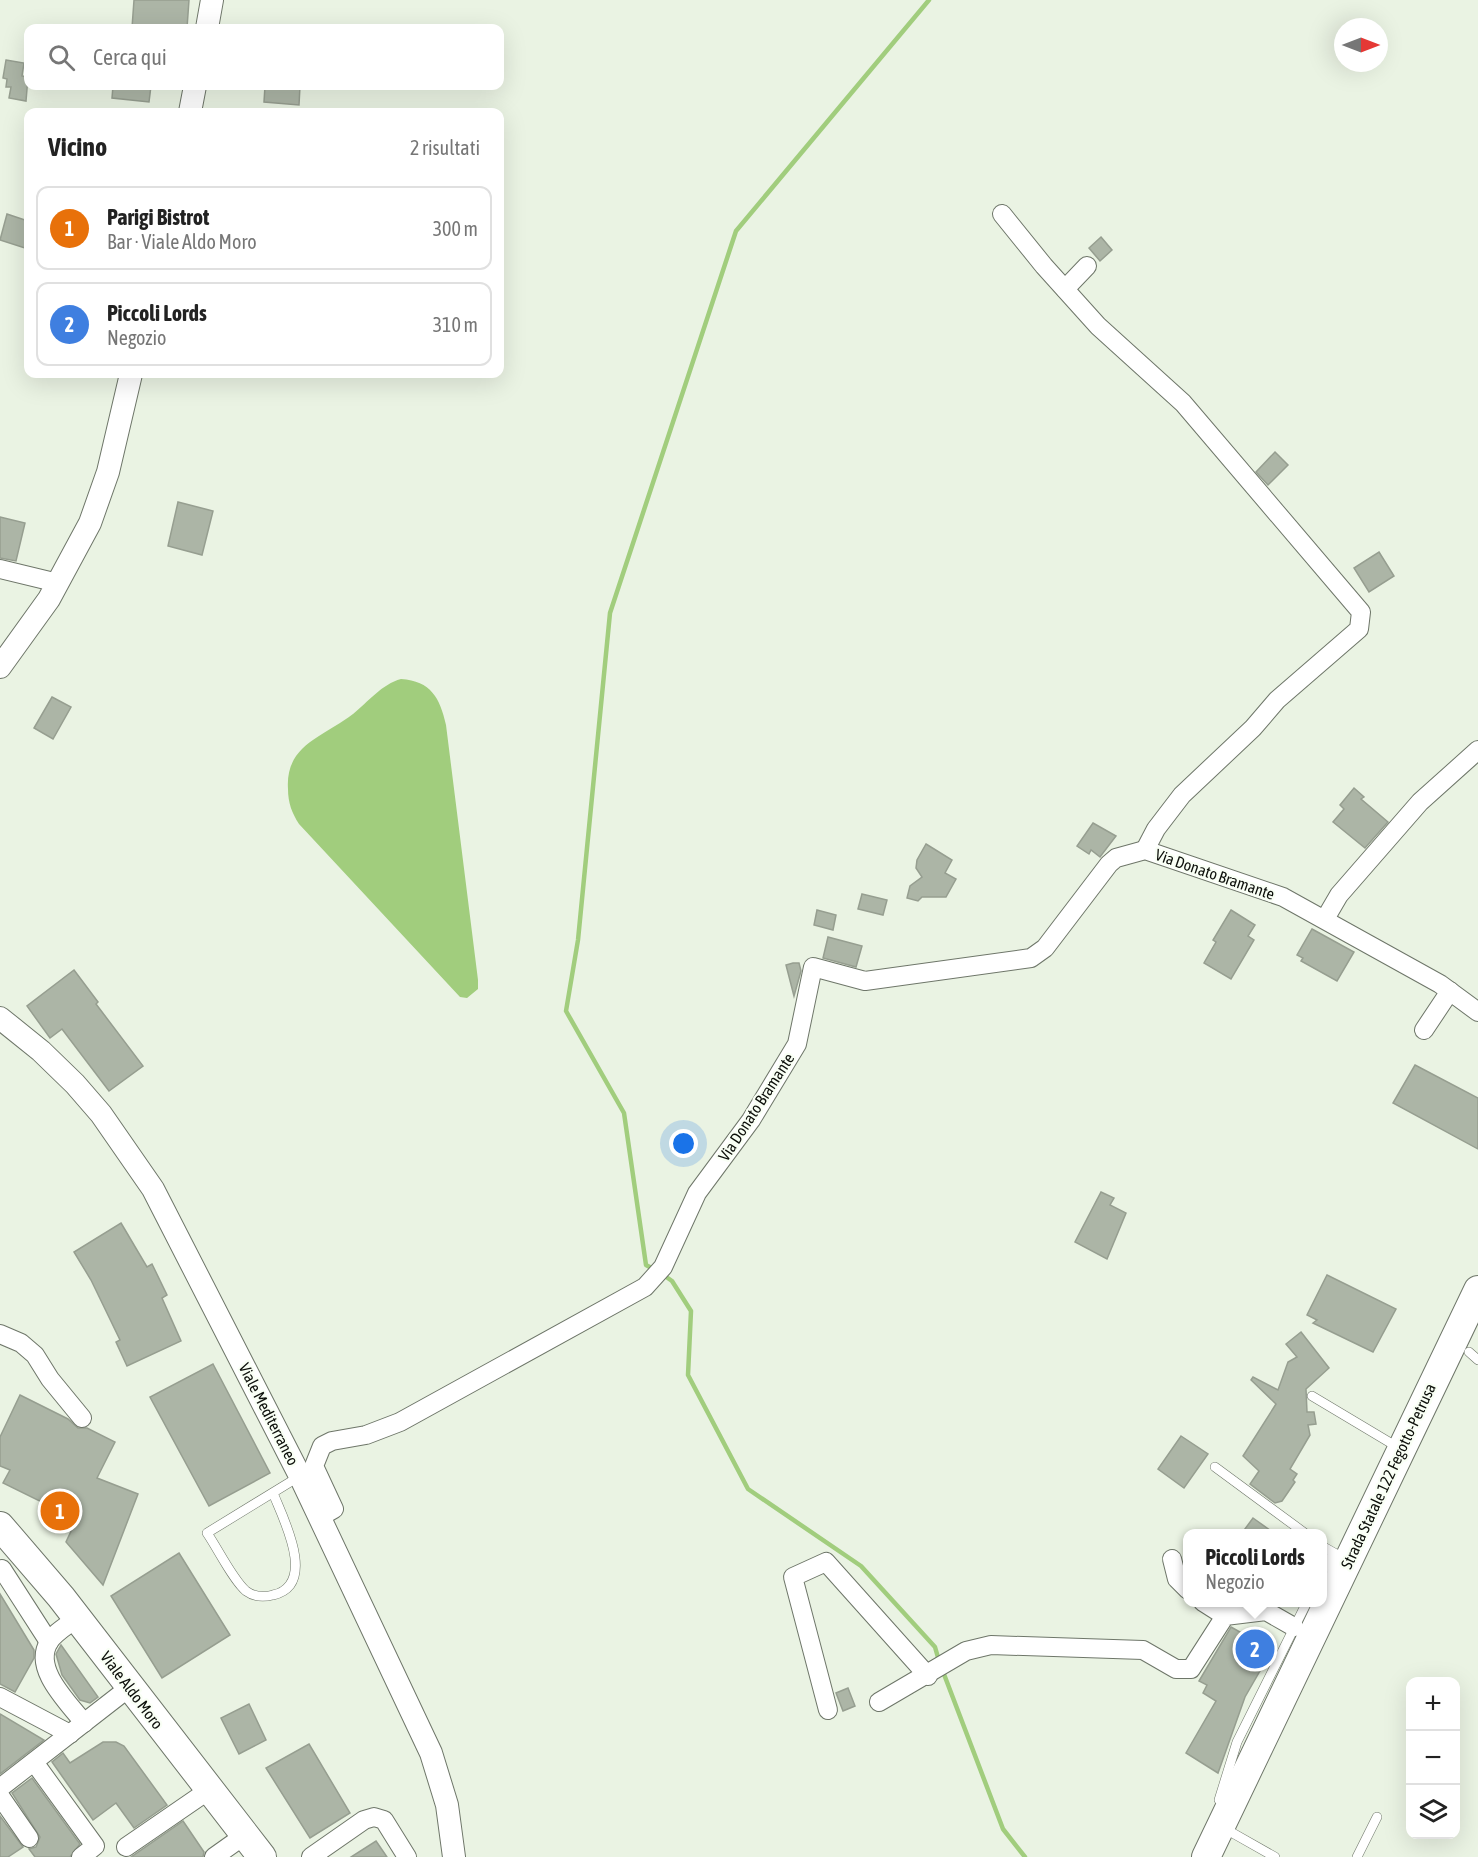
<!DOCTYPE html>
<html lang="it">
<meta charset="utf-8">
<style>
:root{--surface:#fff;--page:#f2f2f2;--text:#222;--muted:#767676;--line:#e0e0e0;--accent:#db2777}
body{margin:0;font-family:"Asap Condensed",sans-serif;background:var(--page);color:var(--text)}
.controls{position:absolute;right:18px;bottom:18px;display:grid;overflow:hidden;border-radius:12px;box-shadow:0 6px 24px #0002}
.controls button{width:54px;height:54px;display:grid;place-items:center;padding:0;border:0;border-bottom:2px solid var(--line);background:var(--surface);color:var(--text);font:30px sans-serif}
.compass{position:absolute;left:1334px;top:18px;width:54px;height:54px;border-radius:50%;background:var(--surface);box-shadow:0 6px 24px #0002;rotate:90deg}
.you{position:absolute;left:684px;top:1144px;width:21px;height:21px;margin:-15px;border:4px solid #fff;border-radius:50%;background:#1a73e8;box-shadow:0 0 0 9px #1a73e833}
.badge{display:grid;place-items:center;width:39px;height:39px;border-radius:50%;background:var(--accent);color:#fff;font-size:20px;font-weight:700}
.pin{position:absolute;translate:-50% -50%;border:3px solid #fff;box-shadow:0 2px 6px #0006}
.popup{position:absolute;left:1183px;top:1529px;width:144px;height:78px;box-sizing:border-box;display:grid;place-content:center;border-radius:12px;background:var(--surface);filter:drop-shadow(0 2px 4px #0005);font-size:20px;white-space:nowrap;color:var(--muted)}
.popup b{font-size:22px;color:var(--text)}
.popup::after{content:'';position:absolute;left:50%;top:100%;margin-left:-12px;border:12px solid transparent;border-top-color:var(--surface)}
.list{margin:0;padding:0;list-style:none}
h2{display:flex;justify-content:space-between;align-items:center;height:78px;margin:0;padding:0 24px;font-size:26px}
h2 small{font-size:20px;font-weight:400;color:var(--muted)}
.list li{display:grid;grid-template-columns:39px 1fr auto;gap:18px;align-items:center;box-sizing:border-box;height:84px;margin:0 12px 12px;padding:0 12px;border:2px solid var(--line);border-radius:12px}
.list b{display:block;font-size:22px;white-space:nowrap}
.list p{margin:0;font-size:20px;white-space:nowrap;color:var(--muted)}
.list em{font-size:20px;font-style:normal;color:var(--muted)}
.icon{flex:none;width:33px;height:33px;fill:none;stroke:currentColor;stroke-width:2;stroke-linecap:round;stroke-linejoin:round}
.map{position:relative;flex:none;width:1478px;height:1857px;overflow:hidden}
.search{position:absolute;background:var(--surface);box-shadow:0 6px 24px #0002;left:24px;top:24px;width:480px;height:66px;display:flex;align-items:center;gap:15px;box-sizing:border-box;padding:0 21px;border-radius:12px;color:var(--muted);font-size:22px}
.panel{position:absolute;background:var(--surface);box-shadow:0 6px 24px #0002;left:24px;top:108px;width:480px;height:270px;border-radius:12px}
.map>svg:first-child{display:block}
.water{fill:#a1cd7d}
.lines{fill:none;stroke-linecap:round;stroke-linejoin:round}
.stream{stroke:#a1cd7d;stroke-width:4.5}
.building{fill:#acb5a6;stroke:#969e90;stroke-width:1.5}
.service-casing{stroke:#6e7669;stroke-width:10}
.minor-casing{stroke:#6e7669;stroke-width:20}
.tertiary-casing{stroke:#6e7669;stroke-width:24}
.primary-casing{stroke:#6e7669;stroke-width:30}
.service{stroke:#fff;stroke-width:9}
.minor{stroke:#fff;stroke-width:18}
.tertiary{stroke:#fff;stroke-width:22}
.primary{stroke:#fff;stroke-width:28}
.labels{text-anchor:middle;stroke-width:4.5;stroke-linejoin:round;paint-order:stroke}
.street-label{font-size:16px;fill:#0d100b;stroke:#f9fff5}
</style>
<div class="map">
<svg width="1478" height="1857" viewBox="0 0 1478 1857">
<rect width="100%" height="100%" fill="#eaf3e3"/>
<!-- water -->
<path class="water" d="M 401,679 C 431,681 440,698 446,725 L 478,980 L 478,989 L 467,998 L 460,997 L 299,824 C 292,813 288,803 288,789 C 285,745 323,737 353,714 C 368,702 382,684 401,679 Z"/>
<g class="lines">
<!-- stream -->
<g class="stream">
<polyline points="655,1270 646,1265 624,1113 566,1011 578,940 610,613 736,231 929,0"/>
<polyline points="662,1274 672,1281 691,1311 688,1375 748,1489 861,1566 935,1647 939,1661"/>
<polyline points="942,1669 1003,1829 1025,1857"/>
</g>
</g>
<!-- building -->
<g class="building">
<polygon points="134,0 189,0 187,28 132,28"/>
<polygon points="6,60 24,63 22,76 28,77 26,101 9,98 11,87 6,87 7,79 3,78"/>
<polygon points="113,86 151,86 149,102 112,98"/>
<polygon points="265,86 300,86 299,105 264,102"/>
<polygon points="7,214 28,221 28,249 0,240"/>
<polygon points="1101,237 1112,250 1100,261 1089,248"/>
<polygon points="1275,452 1288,465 1268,485 1256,472"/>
<polygon points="178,502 213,511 202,555 168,546"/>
<polygon points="0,517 25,523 16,561 0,558"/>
<polygon points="1379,552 1394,576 1369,592 1354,568"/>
<polygon points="52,697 71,707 53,739 34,728"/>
<polygon points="1354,788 1364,797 1361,799 1388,822 1365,848 1333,822 1344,809 1340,805"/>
<polygon points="1093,823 1116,836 1100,857 1091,850 1089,854 1077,846"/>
<polygon points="926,844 952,860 945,873 956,879 946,897 922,897 918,901 907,898 910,886 922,877 916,868 917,860"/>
<polygon points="862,894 887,900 883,915 858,909"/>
<polygon points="817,910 836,915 833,930 814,925"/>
<polygon points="1231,910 1255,925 1248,936 1254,940 1231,979 1204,963 1216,942 1213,940"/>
<polygon points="1312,929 1354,952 1337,981 1301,961 1303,958 1297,955"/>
<polygon points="828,937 862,946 856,967 823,958"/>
<polygon points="793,963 799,963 801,971 794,996 786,965"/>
<polygon points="74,970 98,1002 96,1004 143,1066 109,1091 62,1029 50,1038 27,1006"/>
<polygon points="1415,1065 1478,1098 1478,1149 1393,1103"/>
<polygon points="1101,1192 1114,1198 1110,1205 1126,1213 1107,1259 1075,1242"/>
<polygon points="121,1223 147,1267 152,1264 167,1295 162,1298 181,1341 127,1366 116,1342 120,1340 91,1280 74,1252"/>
<polygon points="1327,1275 1396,1309 1373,1352 1313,1323 1317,1320 1307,1315"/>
<polygon points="1301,1332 1329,1368 1306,1389 1307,1412 1314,1412 1316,1424 1308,1425 1310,1435 1290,1469 1297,1474 1293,1480 1295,1482 1282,1501 1275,1503 1250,1484 1259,1471 1243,1456 1276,1404 1251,1380 1253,1377 1278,1390 1288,1362 1297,1357 1286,1344"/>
<polygon points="213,1364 270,1473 209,1506 150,1397"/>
<polygon points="20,1395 68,1419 78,1428 87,1428 115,1442 97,1478 138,1494 103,1585 66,1542 73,1527 44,1513 48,1505 3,1483 10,1470 0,1466 0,1437"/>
<polygon points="1181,1436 1208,1454 1184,1488 1158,1469"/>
<polygon points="1253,1518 1274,1533 1242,1533"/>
<polygon points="179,1553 230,1635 162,1678 111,1596"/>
<polygon points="0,1594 34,1650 34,1658 15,1692 0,1684"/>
<polygon points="1231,1627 1272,1650 1245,1697 1218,1773 1186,1753 1216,1701 1203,1693 1207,1685 1199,1681"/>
<polygon points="61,1645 98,1697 90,1703 80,1700 62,1675 56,1654"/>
<polygon points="848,1688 855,1706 843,1711 836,1693"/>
<polygon points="249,1704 266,1740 239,1754 221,1718"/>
<polygon points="0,1714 44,1740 0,1774"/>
<polygon points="103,1742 116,1742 124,1746 167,1805 134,1828 116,1803 93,1820 52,1762 63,1753 70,1763"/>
<polygon points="309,1744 350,1813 310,1838 266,1768"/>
<polygon points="32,1778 80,1844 70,1857 35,1857 29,1849 36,1847 40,1837 12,1793"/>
<polygon points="0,1816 23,1847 8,1857 0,1857"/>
<polygon points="183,1821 204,1852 203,1857 131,1857"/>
<polygon points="376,1841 387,1857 351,1857"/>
</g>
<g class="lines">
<!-- service casing -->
<g class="service-casing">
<g id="service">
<polyline points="1469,1352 1478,1360"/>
<polyline points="1312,1396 1399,1448"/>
<polyline points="1215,1467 1306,1534"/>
<path d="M 273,1493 C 283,1518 318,1585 273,1595 C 265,1597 254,1597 246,1591 C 233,1580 218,1549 207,1533 L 300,1476"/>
<polyline points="1322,1546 1345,1559"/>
<polyline points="1322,1573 1333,1553"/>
<polyline points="1219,1800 1237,1742 1307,1602"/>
<polyline points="1222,1827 1275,1857"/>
<polyline points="1357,1857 1377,1817"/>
</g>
</g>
<!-- minor casing -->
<g class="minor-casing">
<g id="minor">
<polyline points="1002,214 1044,266 1098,326 1183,403 1361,612 1359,629 1277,700 1253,728 1182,795 1156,829 1145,850"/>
<polyline points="1065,289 1087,266"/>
<polyline points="0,569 58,583"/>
<polyline points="1325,919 1339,895 1420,802 1478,750"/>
<polyline points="1424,1030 1450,991"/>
<polyline points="0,1334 21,1343 35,1355 50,1379 82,1418"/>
<polyline points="320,1517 334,1509 314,1466 322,1446 332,1441 366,1435 400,1422 645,1287 663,1267 697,1193 751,1120 797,1044 813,967 865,981 1031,958 1045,948 1109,864 1116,858 1145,850 1283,897 1440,984 1478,1012"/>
<polyline points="1172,1559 1177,1579 1188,1590"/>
<polyline points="2,1569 49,1642"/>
<polyline points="1203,1602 1225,1616"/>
<path d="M 77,1618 C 68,1625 54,1633 49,1642 C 32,1669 69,1703 84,1723"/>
<polyline points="0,1697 70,1734"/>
<polyline points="879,1702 966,1651 991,1645 1143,1650 1176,1669 1191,1669 1225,1616 1266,1611 1294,1627"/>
<polyline points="828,1710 793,1577 826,1562 928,1676"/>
<polyline points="34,1762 95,1846 81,1857"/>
<polyline points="0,1788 130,1687"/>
<polyline points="0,1796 29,1838"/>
<polyline points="126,1847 209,1790"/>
<polyline points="214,1857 245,1835"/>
<polyline points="311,1857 364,1820 374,1817 384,1820 407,1857"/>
</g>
</g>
<!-- tertiary casing -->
<g class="tertiary-casing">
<g id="tertiary">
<polyline points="207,28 212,0"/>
<polyline points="190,112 195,86"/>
<polyline points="0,667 49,599 90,523 108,472 131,374"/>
<polyline points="0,1018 41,1051 75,1084 101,1114 153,1189 300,1476 431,1753 447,1805 454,1857"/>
</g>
</g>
<!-- primary casing -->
<g class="primary-casing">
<g id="primary">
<polyline points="0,1526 61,1597 262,1857"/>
<polyline points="1206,1857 1478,1290"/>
</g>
</g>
<!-- service -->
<use href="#service" class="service"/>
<!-- minor -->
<use href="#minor" class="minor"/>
<!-- tertiary -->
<use href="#tertiary" class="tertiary"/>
<!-- primary -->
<use href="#primary" class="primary"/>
</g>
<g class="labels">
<!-- street labels -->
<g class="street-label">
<text transform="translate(1215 874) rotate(19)" y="6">Via Donato Bramante</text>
<text transform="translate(756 1107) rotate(-57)" y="6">Via Donato Bramante</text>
<text transform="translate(269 1414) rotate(63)" y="6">Viale Mediterraneo</text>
<text transform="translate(1388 1476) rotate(-65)" y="6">Strada Statale 122 Fegotto-Petrusa</text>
<text transform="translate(132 1690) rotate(53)" y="6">Viale Aldo Moro</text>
</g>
</g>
</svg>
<div class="controls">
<button>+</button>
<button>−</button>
<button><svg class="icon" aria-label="layers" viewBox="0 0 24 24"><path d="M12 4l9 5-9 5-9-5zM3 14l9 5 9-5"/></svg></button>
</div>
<svg class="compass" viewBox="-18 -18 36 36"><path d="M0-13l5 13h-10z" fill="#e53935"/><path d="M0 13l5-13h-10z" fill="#767676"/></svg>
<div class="you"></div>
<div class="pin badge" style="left:60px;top:1511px;background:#e8710a">1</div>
<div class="pin badge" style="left:1255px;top:1649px;background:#3f7fe0">2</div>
<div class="popup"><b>Piccoli Lords</b>Negozio</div>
<div class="search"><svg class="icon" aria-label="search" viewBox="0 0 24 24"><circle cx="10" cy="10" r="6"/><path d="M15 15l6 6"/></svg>Cerca qui</div>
<section class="panel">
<h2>Vicino<small>2 risultati</small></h2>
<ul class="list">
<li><span class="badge" style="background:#e8710a">1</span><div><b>Parigi Bistrot</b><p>Bar · Viale Aldo Moro</p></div><em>300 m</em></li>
<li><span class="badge" style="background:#3f7fe0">2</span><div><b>Piccoli Lords</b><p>Negozio</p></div><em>310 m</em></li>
</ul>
</section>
</div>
